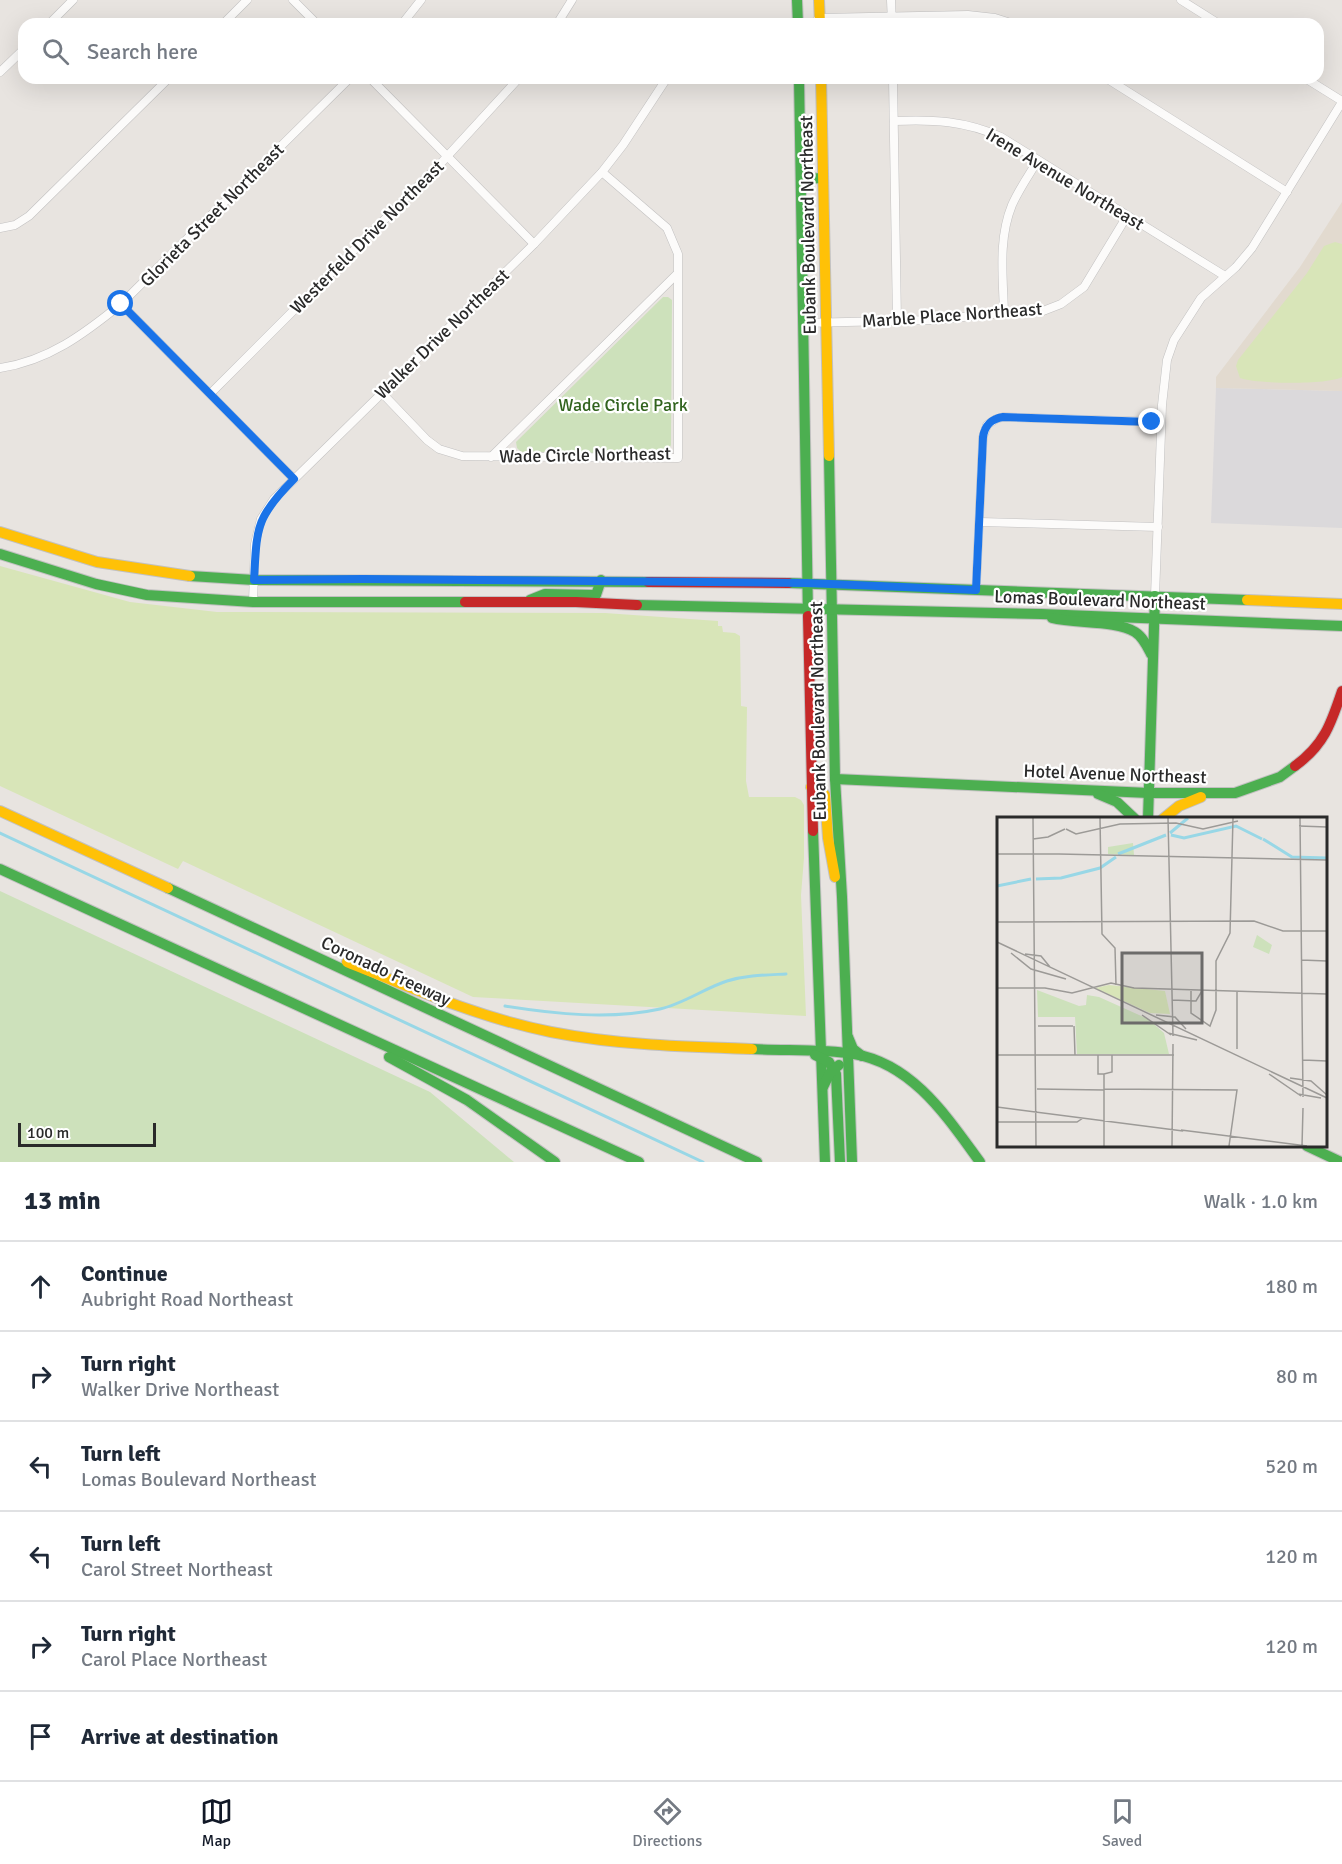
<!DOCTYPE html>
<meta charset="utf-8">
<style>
:root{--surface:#fff;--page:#f2f2f3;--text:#1f2937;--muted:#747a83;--line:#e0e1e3;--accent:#111827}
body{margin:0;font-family:Signika,sans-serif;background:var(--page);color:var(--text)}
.scale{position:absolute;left:18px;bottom:15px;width:138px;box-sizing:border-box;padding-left:6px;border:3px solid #2a2a2a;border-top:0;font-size:16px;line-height:21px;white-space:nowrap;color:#2a2a2a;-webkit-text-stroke:4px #fff;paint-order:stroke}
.stop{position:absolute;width:18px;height:18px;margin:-14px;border:4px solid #1a73e8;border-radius:50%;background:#fff}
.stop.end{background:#1a73e8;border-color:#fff;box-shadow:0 2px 6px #0008}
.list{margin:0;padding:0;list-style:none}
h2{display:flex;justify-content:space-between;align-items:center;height:78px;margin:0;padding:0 24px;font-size:26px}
h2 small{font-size:20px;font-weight:400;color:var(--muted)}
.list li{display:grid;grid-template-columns:39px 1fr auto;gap:18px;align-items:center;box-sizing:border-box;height:90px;padding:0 24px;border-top:2px solid var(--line)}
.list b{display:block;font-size:22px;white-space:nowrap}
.list p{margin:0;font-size:20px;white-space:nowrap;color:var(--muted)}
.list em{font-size:20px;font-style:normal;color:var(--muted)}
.icon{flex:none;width:33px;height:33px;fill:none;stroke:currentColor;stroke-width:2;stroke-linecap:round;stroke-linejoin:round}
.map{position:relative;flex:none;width:1342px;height:1162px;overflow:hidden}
.search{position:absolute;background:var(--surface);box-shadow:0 6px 24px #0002;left:18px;right:18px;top:18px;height:66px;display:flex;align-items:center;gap:15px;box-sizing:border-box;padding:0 21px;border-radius:18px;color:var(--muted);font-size:22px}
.sheet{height:618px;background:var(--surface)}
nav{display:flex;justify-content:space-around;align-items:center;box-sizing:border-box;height:84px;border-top:2px solid var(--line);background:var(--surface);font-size:16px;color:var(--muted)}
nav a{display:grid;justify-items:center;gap:3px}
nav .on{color:var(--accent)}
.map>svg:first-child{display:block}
.industrial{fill:#dbd9db}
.education{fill:#e2dacf}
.green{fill:#cde1bb}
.pitch{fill:#d8e5b8}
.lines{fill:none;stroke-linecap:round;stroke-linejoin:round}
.stream{stroke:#98d7e6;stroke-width:3}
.street-casing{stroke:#c2c1c1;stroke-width:9}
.fast-casing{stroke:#c2c1c1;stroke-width:12}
.slow-casing{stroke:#c2c1c1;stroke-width:12}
.jam-casing{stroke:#c2c1c1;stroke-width:12}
.street{stroke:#fcfbfa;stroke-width:8}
.fast{stroke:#4caf50;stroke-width:10}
.slow{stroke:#ffc107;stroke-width:10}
.jam{stroke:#c62828;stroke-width:10}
.route{stroke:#1a73e8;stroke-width:8}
.labels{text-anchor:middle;stroke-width:4.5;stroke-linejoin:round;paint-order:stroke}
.street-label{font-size:18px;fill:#2a2a2a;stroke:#fff}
.park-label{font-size:18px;fill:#31631e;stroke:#fff}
.inset-river{fill:none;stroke:#98d7e6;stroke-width:3}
.inset-road{fill:none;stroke:#9c9a97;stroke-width:1.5}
.view{fill:#6c6b6a;fill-opacity:0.15;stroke:#6c6b6a;stroke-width:3}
.inset-edge{fill:none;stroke:#2a2a2a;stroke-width:3}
</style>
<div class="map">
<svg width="1342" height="1162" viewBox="0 0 1342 1162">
<rect width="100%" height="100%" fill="#e8e4e0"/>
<!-- industrial -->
<polygon class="industrial" points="1216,388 1342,391 1342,528 1211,523"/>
<!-- education -->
<polygon class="education" points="1342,202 1342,391 1216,388 1216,377 1300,267"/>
<!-- green -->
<g class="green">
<polygon points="663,297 668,297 672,300 671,445 668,451 662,454 521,452 517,448 516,442"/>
<polygon points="0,891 430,1092 514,1162 0,1162"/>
</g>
<!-- pitch -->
<g class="pitch">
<path d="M 1335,242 L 1342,244 L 1342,377 C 1328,385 1256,384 1240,378 L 1236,366 L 1238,360 L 1307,273 L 1324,246 Z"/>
<polygon points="0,566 130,602 217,612 605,613 718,621 718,626 722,626 723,632 735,633 740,636 741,706 747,707 746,781 749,797 795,797 801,800 804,805 804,858 801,895 806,1016 473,997 183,861 178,869 0,786"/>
</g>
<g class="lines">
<!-- stream -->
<g class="stream">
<polyline points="0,833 703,1162"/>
<path d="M 505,1006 C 555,1014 610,1020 660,1009 C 683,1004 705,988 727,981 C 747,975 766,975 786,974"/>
</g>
<!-- street casing -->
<g class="street-casing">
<g id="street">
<polyline points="293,0 317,24"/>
<polyline points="891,0 892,24"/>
<polyline points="1181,0 1219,24"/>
<polyline points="49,24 73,0"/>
<polyline points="223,24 247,0"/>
<polyline points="402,24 421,0"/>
<polyline points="557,24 572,0"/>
<polyline points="812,24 820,18 968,15 995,18 1014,24"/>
<polyline points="0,72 24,49"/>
<polyline points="370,78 534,244"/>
<polyline points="893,78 897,321"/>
<polyline points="1106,78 1287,192"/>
<polyline points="1305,78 1342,101"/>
<path d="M 894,121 C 932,119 966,121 1001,137 L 1225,276"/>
<polyline points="0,228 15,225 29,216 169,78"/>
<polyline points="121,304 294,479"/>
<path d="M 1004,313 C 1003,277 998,239 1012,205 C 1019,189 1029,175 1038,160"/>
<polyline points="803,323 933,320 1004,313 1043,311 1061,304 1084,287 1127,216"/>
<path d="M 0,368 C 48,361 84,334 121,304 L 350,78"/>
<polyline points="382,393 427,440 439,449 462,456 678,458 678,254 667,228 602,172"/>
<polyline points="210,394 442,162 519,78"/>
<polyline points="491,457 677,274"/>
<polyline points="980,522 1158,527"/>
<polyline points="976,590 983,437 987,425 996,419 1003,417 1161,422"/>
<polyline points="1155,596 1162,405 1167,360 1174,340 1201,298 1236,267 1252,248 1342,102"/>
<polyline points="253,602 255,544 261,519 274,499 534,244 602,172 623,145 667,78"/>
</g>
</g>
<!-- fast casing -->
<g class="fast-casing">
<g id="fast">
<polyline points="797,0 798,24"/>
<polyline points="799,78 808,616"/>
<polyline points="801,179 823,178"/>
<polyline points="829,456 835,779 842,897 852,1162"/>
<polyline points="0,554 96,584 147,595 253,602 465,602"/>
<polyline points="190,576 254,580 648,582"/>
<polyline points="789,583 1247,600"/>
<polyline points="530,600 545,594 596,595 601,580"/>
<polyline points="637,605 1041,614 1342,626"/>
<path d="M 1052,618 C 1075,624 1116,620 1135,632 C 1143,637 1147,646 1151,654"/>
<polyline points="835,779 1149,793 1235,793 1280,777 1295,766"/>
<polyline points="1098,794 1117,802 1135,819"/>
<polyline points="1148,819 1155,596"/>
<polyline points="813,831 825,1162"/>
<polyline points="0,869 639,1162"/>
<polyline points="168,888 757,1162"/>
<polyline points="848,1037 853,1049 862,1056"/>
<path d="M 752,1049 C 786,1051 821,1049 854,1054 C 913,1064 947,1117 980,1162"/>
<polyline points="815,1055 829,1062 836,1074 840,1162"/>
<polyline points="389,1057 467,1100 555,1162"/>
<polyline points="823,1087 830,1073 839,1065"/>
<polyline points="1307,1146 1341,1162"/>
</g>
</g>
<!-- slow casing -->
<g class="slow-casing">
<g id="slow">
<polyline points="819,0 820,24"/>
<polyline points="821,78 829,456"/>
<polyline points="0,532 97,562 190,576"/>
<polyline points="1247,600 1342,604"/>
<polyline points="811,787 821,790 825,795 828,838 835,877"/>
<polyline points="0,811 168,888"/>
<polyline points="1163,819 1179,806 1201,797"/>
<path d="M 347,962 C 414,989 480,1018 551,1032 C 617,1045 685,1047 752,1049"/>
</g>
</g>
<!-- jam casing -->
<g class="jam-casing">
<g id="jam">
<polyline points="648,582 789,583"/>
<polyline points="465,602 576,602 637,605"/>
<polyline points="808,616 813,831"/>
<path d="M 1295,766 C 1324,745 1331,724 1342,691"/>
</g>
</g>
<!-- street -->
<use href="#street" class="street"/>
<!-- fast -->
<use href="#fast" class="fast"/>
<!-- slow -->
<use href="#slow" class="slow"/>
<!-- jam -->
<use href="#jam" class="jam"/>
</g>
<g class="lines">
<!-- route -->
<path class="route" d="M 121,304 L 294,479 C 255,518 257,528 254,580 L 363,579 L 806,583 L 976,590 L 983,437 C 985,425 991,419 1003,417 L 1152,422"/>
</g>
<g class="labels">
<!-- street labels -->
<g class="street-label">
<text transform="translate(1065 179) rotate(31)" y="6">Irene Avenue Northeast</text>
<text transform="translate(212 215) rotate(-45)" y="6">Glorieta Street Northeast</text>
<text transform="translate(808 225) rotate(-91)" y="6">Eubank Boulevard Northeast</text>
<text transform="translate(367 237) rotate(-45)" y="6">Westerfeld Drive Northeast</text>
<text transform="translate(952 315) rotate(-4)" y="6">Marble Place Northeast</text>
<text transform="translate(442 334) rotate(-44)" y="6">Walker Drive Northeast</text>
<text transform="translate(585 455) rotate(-1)" y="6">Wade Circle Northeast</text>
<text transform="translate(1100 600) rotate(2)" y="6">Lomas Boulevard Northeast</text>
<text transform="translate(818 711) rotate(-91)" y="6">Eubank Boulevard Northeast</text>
<text transform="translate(1115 774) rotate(2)" y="6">Hotel Avenue Northeast</text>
<text transform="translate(386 971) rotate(25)" y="6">Coronado Freeway</text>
</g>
<!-- park labels -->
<g class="park-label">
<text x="623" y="411">Wade Circle Park</text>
</g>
</g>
<!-- overview -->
<g transform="translate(997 817)">
<rect width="330" height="330" fill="#e8e4e0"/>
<path d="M 136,26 L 137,38 L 111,37 L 111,30 ZM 260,118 L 275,128 L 272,137 L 256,130 ZM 40,173 L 82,189 L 89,188 L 90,178 L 102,180 L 151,202 L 167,216 L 172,237 L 80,237 L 78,200 L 41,200 Z" fill="#cde1bb"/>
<path d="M 112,168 L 168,174 L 173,197 L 153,196 L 98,171 Z" fill="#d8e5b8"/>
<path class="inset-river" d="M 173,16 L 191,1M 174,18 L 187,21 L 239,9 L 265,22M 266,22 L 295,40 L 330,41M 121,37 L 169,18M 39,62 L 64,61 L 103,51 L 119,40M 0,69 L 34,62"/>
<path class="inset-road" d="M 36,1 L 39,329M 103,1 L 105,117 L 118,131 L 119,168M 171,1 L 176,219M 303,1 L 306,280M 302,9 L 330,10M 69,12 L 79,17 L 123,7 L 179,6 L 206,12 L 241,4M 36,22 L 51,20 L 68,12M 0,37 L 28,37M 28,37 L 62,37M 62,37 L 330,43M 0,105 L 257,104 L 286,114 L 330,114M 0,125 L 330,281M 14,136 L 34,152 L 69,162M 28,137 L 44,139 L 53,150M 304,143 L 330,144M 0,171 L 48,171 L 75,176 L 114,166 L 137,171 L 330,177M 194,174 L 194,196 L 213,209 L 219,193 L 219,144 L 233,116 L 236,1M 175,183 L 199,184 L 205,174M 145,198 L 174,218M 159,198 L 178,200 L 189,212M 41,209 L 76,209M 77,209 L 78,238M 171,216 L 200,223M 240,232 L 240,174M 0,238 L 177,238M 101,238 L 101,257 L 107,257 L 115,255 L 115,238M 306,243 L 330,244M 107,257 L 107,329M 272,257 L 304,279M 293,261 L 314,264 L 330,278M 40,272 L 107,273M 107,272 L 240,273 L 232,329M 301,277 L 324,281M 0,290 L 186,314M 0,305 L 80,305 L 86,301M 184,313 L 310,329M 175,329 L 176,227M 305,329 L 306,291"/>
<path class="view" d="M 125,136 L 205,136 L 205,206 L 125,206 Z"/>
<rect width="330" height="330" class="inset-edge"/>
</g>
</svg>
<div class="scale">100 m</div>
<div class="stop" style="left:121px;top:304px"></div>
<div class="stop end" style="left:1152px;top:422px"></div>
<div class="search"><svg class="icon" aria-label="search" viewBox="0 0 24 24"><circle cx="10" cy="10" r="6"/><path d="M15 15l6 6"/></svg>Search here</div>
</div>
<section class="sheet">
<h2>13 min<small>Walk · 1.0 km</small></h2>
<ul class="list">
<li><svg class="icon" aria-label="ahead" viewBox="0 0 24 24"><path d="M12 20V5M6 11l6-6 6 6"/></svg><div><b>Continue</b><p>Aubright Road Northeast</p></div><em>180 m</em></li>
<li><svg class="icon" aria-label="right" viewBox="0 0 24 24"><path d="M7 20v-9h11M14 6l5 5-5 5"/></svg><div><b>Turn right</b><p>Walker Drive Northeast</p></div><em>80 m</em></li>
<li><svg class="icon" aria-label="left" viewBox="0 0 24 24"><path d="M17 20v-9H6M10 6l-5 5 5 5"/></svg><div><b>Turn left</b><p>Lomas Boulevard Northeast</p></div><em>520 m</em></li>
<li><svg class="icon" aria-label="left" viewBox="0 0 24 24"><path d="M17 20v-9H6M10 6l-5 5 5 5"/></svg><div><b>Turn left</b><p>Carol Street Northeast</p></div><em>120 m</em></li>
<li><svg class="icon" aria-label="right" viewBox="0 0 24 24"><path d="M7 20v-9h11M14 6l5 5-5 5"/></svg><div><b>Turn right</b><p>Carol Place Northeast</p></div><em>120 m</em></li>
<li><svg class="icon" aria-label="arrive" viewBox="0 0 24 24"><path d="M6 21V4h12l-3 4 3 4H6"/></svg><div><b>Arrive at destination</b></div></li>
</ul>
</section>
<nav>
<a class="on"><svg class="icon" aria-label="map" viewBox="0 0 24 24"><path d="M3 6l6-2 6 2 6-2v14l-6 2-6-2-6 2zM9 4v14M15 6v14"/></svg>Map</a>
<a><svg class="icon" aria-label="directions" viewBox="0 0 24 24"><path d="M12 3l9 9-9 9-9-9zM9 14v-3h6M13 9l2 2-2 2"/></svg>Directions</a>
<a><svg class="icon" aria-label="saved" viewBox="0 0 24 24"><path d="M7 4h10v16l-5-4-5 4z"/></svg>Saved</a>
</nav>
